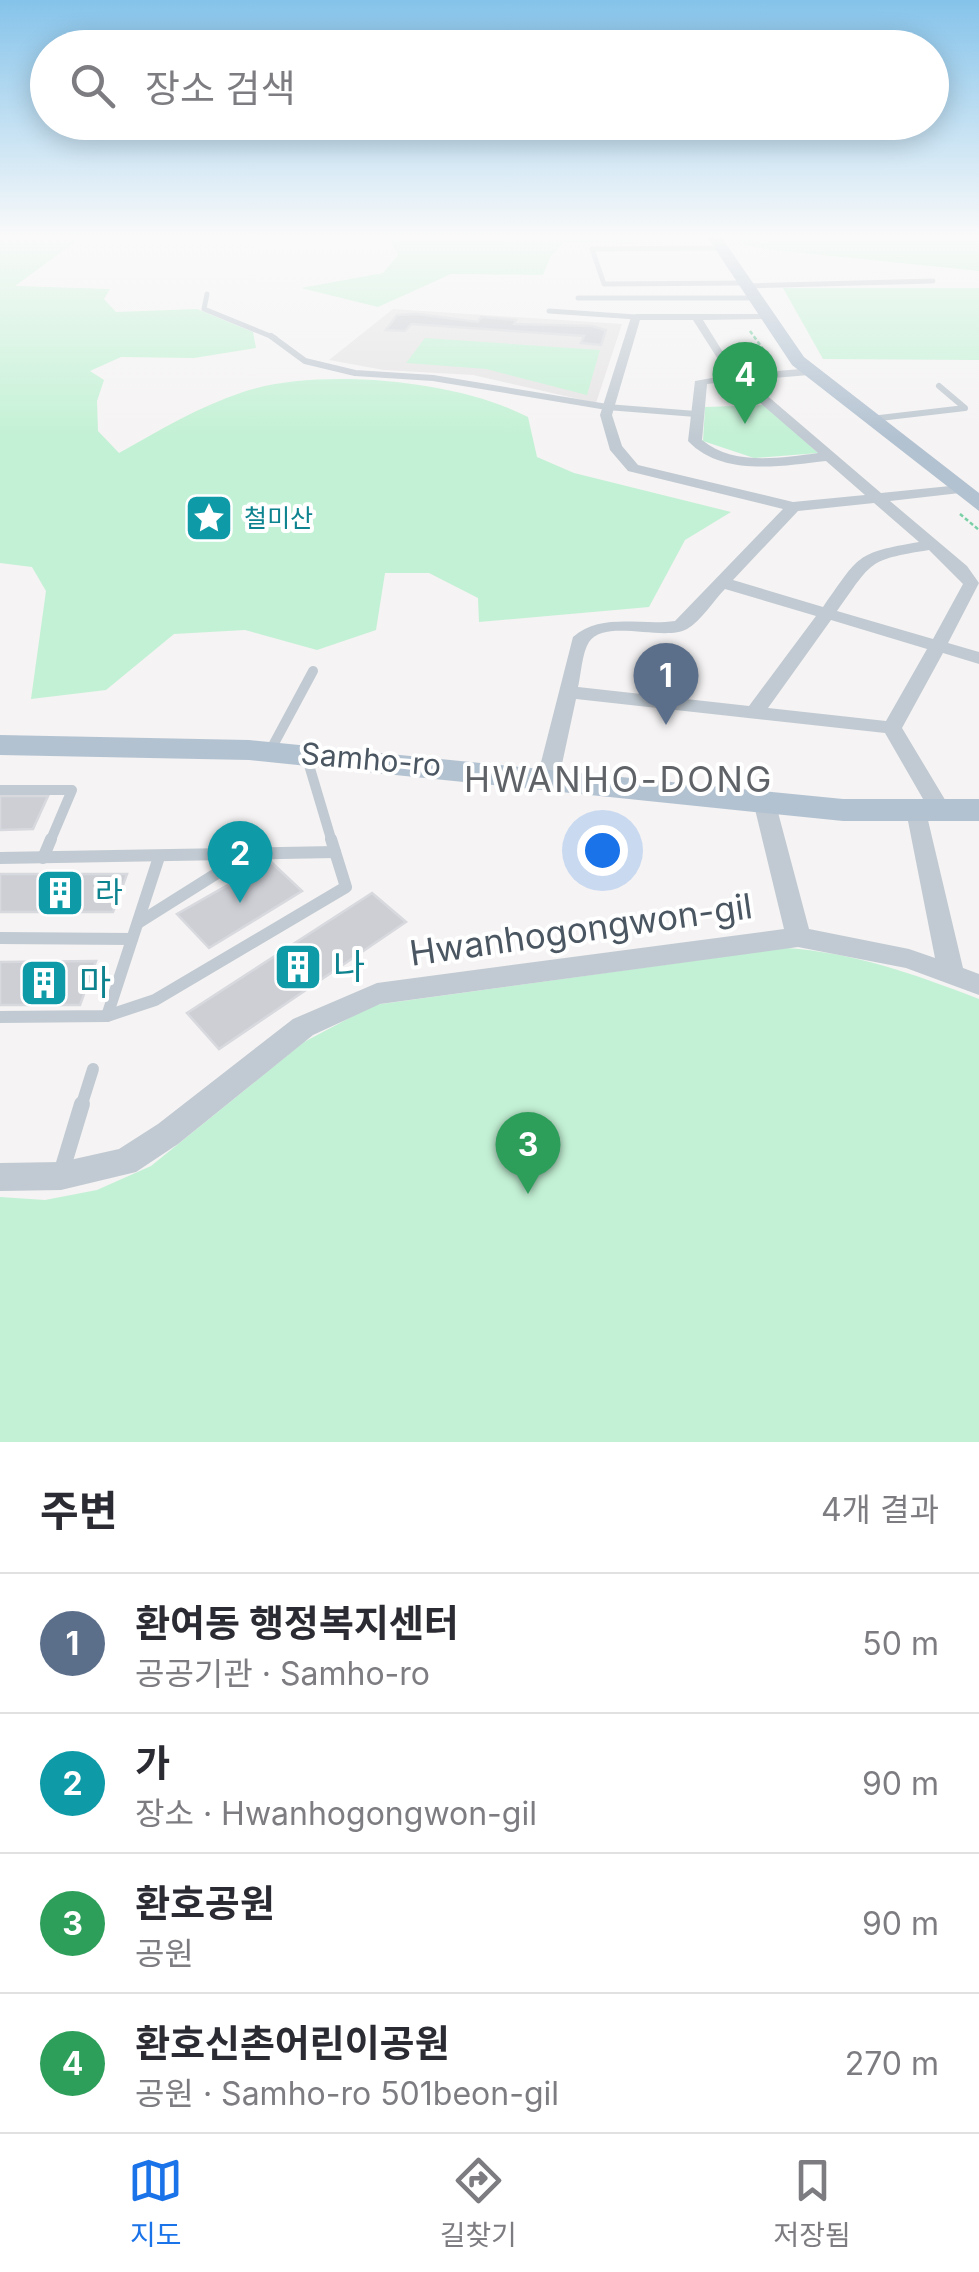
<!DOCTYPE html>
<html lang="ko">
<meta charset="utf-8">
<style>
:root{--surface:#fff;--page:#f2f2f3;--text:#2b2b33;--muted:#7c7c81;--line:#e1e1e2;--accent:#1a73e8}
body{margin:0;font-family:Inter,"Noto Sans KR",sans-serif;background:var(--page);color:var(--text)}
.you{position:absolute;left:602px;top:850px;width:35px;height:35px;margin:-25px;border:8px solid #fff;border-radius:50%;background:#1a73e8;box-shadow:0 0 0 15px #1a73e833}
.badge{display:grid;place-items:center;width:65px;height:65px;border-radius:50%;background:var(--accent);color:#fff;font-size:32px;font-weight:700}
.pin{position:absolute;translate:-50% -82px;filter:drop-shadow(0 2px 5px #0008)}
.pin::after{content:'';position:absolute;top:52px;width:35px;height:30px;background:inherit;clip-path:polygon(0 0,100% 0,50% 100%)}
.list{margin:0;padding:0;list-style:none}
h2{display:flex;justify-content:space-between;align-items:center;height:130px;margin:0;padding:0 40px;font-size:42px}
h2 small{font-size:32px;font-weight:400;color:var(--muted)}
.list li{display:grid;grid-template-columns:65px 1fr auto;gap:30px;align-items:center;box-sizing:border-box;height:140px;padding:0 40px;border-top:2px solid var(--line)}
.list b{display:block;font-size:38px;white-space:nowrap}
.list p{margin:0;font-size:32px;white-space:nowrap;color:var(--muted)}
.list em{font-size:32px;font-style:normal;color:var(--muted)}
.icon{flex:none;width:55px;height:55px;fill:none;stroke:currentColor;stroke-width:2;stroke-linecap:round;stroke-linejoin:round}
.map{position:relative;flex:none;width:979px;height:1442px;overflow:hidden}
.search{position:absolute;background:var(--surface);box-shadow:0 5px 25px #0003;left:30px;right:30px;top:30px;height:110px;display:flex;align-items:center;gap:25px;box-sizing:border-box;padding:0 35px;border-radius:55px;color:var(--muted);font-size:38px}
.sheet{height:690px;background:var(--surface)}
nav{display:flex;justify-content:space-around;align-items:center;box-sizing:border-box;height:140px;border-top:2px solid var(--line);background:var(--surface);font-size:28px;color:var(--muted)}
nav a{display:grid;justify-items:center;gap:5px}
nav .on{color:var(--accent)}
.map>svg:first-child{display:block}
.education{fill:#e6e4e5}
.green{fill:#c3f1d5}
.building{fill:#cdcfd5;stroke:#d7d9de;stroke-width:2.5}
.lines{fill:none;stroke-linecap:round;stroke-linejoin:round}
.path{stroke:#7ad0a6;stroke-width:2.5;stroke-dasharray:4 2.5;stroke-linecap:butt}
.lane-far4{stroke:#c1cad2;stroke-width:5}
.lane-far3{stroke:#c1cad2;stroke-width:6}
.lane-far2{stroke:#c1cad2;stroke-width:10}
.lane-far1{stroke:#c1cad2;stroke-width:12}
.lane{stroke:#c1cad2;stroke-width:16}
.street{fill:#c1cad2;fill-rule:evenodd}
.primary{fill:#b3c2d1;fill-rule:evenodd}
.labels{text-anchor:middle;stroke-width:8;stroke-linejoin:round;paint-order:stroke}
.far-culture-label{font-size:25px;fill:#0d838f;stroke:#fff;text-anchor:start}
.street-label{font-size:30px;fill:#4a5661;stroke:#fff}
.culture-label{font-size:30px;fill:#0d838f;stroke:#fff;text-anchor:start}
.quarter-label{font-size:35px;letter-spacing:2.5px;fill:#5f6368;stroke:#fff}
.near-street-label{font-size:35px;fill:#4a5661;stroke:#fff}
.near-culture-label{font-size:35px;fill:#0d838f;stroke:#fff;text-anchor:start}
</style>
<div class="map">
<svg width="979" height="1442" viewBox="0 0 979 1442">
<rect width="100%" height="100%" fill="#f5f3f3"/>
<!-- education -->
<polygon class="education" points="393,309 622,324 596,403 473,375 384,370 329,360"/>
<!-- green -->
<g class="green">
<path d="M 0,235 L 85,235 L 15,286 L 110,289 L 104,299 L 116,312 L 197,309 L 253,332 L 256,348 L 194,358 L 121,357 L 90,371 L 104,380 L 97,401 L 98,431 L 119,453 C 160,430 198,407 243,392 C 319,367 457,380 528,417 L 537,457 L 574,473 L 731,512 L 685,540 L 649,607 L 479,622 L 478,598 L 429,573 L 385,573 L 376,630 L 317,650 L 245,630 L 174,634 L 106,690 L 31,699 L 46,591 L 32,567 L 0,563 Z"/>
<polygon points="387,235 630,235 635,244 564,243 551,256 543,275 451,274 378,307 301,288 383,273 398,255"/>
<polygon points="781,235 979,235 979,271 771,250 744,245 741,240"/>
<polygon points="783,288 979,288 979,360 823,359"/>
<polygon points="425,338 600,350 587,395 486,369 406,363"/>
<polygon points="764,405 818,453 754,458 703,441 705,407"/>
<path d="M 786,948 C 856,953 914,974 979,999 L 979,1442 L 0,1442 L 0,1197 L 45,1200 L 97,1190 L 151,1166 L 304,1042 L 374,1005 Z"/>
</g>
<!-- building -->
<g class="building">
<polygon points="417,314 478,322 481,317 516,320 514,324 592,326 606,330 601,345 581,343 584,336 411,324 405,331 386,330 397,315"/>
<polygon points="0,796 48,796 33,829 0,830"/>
<polygon points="270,861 302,891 209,948 177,914"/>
<polygon points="0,874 127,874 113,912 0,912"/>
<polygon points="372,893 406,922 219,1049 187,1013"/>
<polygon points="96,961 80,1005 0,1005 0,962"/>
</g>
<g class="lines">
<!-- path -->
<g class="path">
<polyline points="750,331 771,360"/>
<polyline points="960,514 979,530"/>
</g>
<!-- lane-far4 -->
<g class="lane-far4">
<polyline points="721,248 592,249 604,284 744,283"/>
<polyline points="746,286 933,281"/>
<polyline points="207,294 204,309 275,338"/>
<polyline points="578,298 754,298"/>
<polyline points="549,311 636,317"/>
</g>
<!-- lane-far3 -->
<g class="lane-far3">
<polyline points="271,336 305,361 355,373 433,378 607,407 696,414"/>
<polyline points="871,419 965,408 939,386"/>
</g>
<!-- lane-far2 -->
<g class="lane-far2">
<polyline points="270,751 313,671"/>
<polyline points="306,755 332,842"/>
<polyline points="0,790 72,790 50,842"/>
</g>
<!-- lane-far1 -->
<g class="lane-far1">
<polyline points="0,858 335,852"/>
<polyline points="43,858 51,839"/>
<polyline points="138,923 246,855"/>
<polyline points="0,938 132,939"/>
<polyline points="107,1016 159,857"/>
<polyline points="0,1017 107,1016 155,1000 346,887 331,839"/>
<polyline points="81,1107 93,1069"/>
</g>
<!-- lane -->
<polyline class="lane" points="62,1170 82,1104"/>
<!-- street -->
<g class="street">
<path d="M 765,314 L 770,317 L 769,319 L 703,320 L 731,365 L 741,374 L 813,368 L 813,374 L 809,375 L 749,380 L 881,493 L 960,485 L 967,489 L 960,493 L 890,501 L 967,566 L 979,583 L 948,643 L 979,652 L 979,664 L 943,653 L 902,728 L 953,813 L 950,818 L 934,818 L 885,733 L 576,699 L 559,778 L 548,785 L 537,778 L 573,637 C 602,612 640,626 675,621 L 783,509 L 628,471 L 610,450 L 600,415 L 631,317 L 636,314 ZM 640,320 L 693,320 L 728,375 L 695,381 L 688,441 C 722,477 782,466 826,461 L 865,495 L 793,502 L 638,465 L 622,446 L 612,415 ZM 735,381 L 818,453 C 780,458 733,466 702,440 L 707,384 ZM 874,503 L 919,542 C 855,553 860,555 823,607 L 733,580 L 798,511 ZM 929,550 L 963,584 L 933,639 L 837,611 C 873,561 867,560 929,550 ZM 725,589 L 816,616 L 749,706 L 578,687 C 581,674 582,653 589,642 C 605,618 664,642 687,629 C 701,621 714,600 725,589 ZM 831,620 L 927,649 L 886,721 L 768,708 Z"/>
<polygon points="764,794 772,796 775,801 809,929 909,949 935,958 908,821 911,816 927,816 963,968 979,974 979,995 906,968 798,947 380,1004 313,1035 178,1144 136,1172 61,1190 0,1191 0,1163 61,1162 119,1149 158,1124 293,1019 377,983 784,929 753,801 756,796"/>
</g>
<!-- primary -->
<g class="primary">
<polygon points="706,235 720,235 804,357 979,493 979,511 792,365"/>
<polygon points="0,735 249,740 843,799 979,799 979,821 843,821 249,760 0,755"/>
</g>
</g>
<!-- sky -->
<linearGradient id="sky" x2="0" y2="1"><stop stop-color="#85c3ea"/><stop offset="0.54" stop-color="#fafafa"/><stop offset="1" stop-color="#fafafa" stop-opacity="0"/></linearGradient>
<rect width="979" height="437" fill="url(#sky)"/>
<!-- icons -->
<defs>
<g id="sight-square" transform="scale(2.5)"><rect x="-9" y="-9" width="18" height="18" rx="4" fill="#0f9aa8" stroke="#fff"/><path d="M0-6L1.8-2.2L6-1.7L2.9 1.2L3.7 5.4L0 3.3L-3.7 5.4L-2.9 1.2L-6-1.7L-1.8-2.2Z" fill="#fff"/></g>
<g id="building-square" transform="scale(2.5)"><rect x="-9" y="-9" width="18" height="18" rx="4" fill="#0f9aa8" stroke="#fff"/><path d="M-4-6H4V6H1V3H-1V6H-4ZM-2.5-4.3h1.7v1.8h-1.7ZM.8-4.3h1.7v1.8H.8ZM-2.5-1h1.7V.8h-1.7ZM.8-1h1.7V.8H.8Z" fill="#fff"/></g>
</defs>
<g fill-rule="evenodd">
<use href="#sight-square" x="209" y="518"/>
<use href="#building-square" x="60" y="893"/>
<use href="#building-square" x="298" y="967"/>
<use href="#building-square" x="44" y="983"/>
</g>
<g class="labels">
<!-- far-culture labels -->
<g class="far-culture-label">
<text x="244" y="527">철미산</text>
</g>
<!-- street labels -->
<g class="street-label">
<text transform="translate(371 760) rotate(5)" y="10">Samho-ro</text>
</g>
<!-- culture labels -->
<g class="culture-label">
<text x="95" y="903">라</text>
</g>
<!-- quarter labels -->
<g class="quarter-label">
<text x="619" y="792">HWANHO-DONG</text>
</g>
<!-- near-street labels -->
<g class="near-street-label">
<text transform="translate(581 930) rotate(-8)" y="12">Hwanhogongwon-gil</text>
</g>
<!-- near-culture labels -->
<g class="near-culture-label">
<text x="333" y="979">나</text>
<text x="79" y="995">마</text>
</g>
</g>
</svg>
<div class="you"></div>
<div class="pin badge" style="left:666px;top:725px;background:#5c6f8a">1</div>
<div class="pin badge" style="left:240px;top:903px;background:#0f9aa8">2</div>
<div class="pin badge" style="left:528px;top:1194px;background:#2e9e5b">3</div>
<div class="pin badge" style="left:745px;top:424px;background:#2e9e5b">4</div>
<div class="search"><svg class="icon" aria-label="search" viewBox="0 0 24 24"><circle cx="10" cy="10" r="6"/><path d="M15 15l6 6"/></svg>장소 검색</div>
</div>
<section class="sheet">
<h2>주변<small>4개 결과</small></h2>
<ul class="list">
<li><span class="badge" style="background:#5c6f8a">1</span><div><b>환여동 행정복지센터</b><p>공공기관 · Samho-ro</p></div><em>50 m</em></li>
<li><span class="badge" style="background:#0f9aa8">2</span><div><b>가</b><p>장소 · Hwanhogongwon-gil</p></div><em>90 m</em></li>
<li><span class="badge" style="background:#2e9e5b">3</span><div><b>환호공원</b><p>공원</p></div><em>90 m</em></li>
<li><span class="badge" style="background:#2e9e5b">4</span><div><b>환호신촌어린이공원</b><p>공원 · Samho-ro 501beon-gil</p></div><em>270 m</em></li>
</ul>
</section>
<nav>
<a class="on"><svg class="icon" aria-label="map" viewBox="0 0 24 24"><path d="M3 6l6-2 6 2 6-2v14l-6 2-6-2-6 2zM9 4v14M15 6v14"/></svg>지도</a>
<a><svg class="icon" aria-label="directions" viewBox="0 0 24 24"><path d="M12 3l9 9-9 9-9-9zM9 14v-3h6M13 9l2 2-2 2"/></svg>길찾기</a>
<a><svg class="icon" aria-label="saved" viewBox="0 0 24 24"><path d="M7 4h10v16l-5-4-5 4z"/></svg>저장됨</a>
</nav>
